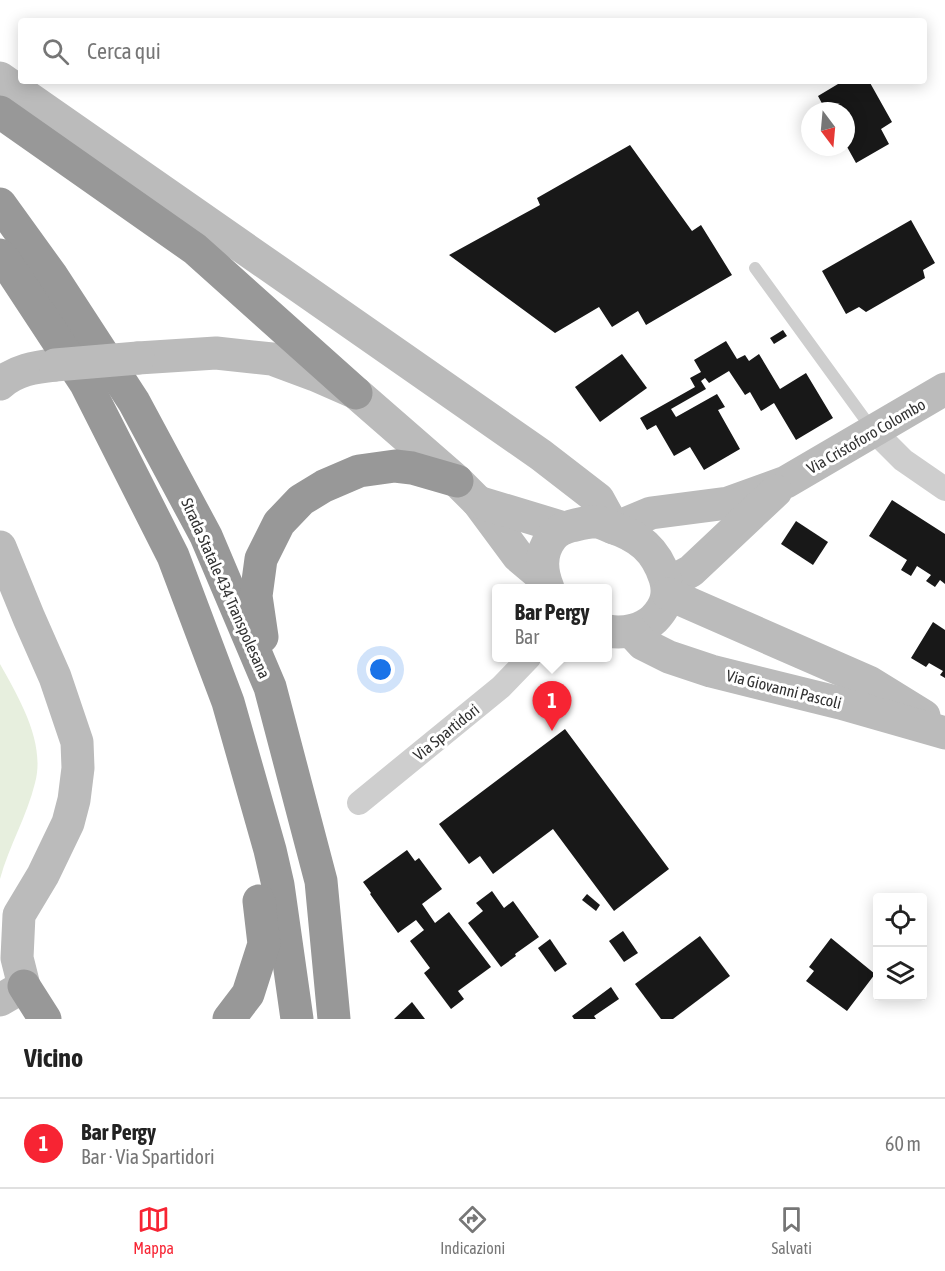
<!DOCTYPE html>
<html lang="it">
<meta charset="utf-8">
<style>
:root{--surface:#fff;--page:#f6f6f6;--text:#222;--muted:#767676;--line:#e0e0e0;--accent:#f72433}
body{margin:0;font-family:"Asap Condensed",sans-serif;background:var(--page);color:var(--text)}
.controls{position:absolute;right:18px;bottom:18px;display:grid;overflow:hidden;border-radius:6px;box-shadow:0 3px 15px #0003}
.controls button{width:54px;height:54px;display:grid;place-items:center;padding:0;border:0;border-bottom:2px solid var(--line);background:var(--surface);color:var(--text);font:30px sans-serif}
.compass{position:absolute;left:801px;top:102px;width:54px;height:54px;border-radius:50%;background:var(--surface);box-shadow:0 3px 15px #0003;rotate:164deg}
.you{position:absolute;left:381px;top:670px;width:21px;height:21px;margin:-15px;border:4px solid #fff;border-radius:50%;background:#1a73e8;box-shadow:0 0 0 9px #1a73e833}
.badge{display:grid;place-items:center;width:39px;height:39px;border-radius:50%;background:var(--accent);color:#fff;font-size:20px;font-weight:700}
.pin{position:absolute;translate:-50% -50px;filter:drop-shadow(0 2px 3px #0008)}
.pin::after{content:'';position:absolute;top:32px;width:21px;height:18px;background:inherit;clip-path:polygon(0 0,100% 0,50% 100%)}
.popup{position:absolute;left:492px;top:584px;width:120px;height:78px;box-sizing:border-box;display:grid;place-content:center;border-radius:6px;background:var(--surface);filter:drop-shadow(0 2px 4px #0005);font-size:20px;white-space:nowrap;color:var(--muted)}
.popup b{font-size:22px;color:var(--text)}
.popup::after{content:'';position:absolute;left:50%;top:100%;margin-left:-12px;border:12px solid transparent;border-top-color:var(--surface)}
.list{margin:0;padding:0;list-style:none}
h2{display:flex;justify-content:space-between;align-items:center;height:78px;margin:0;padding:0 24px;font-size:26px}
h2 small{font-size:20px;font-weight:400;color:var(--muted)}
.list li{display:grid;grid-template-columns:39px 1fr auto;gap:18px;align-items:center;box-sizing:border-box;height:90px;padding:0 24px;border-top:2px solid var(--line)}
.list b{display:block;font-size:22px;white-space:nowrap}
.list p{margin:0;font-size:20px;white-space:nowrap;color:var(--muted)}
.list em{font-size:20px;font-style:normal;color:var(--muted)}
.icon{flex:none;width:33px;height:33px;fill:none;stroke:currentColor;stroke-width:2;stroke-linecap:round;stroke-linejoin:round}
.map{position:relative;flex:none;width:945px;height:1019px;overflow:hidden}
.search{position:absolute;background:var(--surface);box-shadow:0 3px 15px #0003;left:18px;right:18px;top:18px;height:66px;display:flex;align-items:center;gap:15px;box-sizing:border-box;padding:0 21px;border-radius:6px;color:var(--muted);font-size:22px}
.sheet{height:168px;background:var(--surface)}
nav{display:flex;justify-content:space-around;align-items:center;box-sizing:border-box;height:84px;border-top:2px solid var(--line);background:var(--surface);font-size:16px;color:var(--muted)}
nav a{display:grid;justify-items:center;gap:3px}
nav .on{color:var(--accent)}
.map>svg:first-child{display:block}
.green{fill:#e7efde}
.building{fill:#181818}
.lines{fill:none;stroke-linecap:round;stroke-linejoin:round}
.lane{stroke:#cecece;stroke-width:12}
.street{stroke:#cecece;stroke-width:24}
.secondary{stroke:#bbb;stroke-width:33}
.highway{stroke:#989898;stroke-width:33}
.secondary-bridge{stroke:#bbb;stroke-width:33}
.labels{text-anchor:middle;stroke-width:6;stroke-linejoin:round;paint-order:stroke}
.street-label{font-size:16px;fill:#313131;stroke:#fff}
</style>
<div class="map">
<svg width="945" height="1019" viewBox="0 0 945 1019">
<rect width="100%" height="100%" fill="#fff"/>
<!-- green -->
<path class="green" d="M 0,664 C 19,698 46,743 35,783 C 27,816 9,846 0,879 Z"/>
<!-- building -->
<g class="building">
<polygon points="843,81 869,81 892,122 881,129 889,144 856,163 846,145 846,111 826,111 818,96"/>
<polygon points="630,145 692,231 701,225 732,275 646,325 638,311 612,327 599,307 555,333 449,255 540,205 537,198"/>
<polygon points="911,220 935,263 923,270 925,278 866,312 859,307 846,314 822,271"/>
<polygon points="783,330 787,336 774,344 770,338"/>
<polygon points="726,341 737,359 745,355 749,361 759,354 780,389 806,373 833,418 796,440 774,403 761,411 750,392 745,395 729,371 709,383 705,378 701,381 706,389 671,409 676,417 717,394 725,407 718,410 740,449 704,470 690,447 674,456 656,425 647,430 640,418 695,387 690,378 701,372 694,360"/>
<polygon points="622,354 647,388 600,422 575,387"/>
<polygon points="892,500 945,534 945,584 940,580 935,587 926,581 931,575 917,566 911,576 901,570 907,560 869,536"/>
<polygon points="796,521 828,542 813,565 781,544"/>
<polygon points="933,622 945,630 945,678 940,675 943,671 929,663 926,667 911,658"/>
<polygon points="565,729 669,869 614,911 553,829 493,874 480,856 469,864 439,824"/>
<polygon points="407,850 415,861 419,858 442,889 422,904 435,923 449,912 491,967 458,991 464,999 451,1009 424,973 430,968 410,941 424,930 416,920 398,933 370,894 371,893 363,882"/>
<polygon points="492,891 504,908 513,901 539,937 515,954 516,956 501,967 468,923 483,911 476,903"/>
<polygon points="587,894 600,905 596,911 582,900"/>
<polygon points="623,931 638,953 624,962 609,941"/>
<polygon points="700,936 730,976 673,1019 661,1019 635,984"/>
<polygon points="831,938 875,974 847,1011 806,981 814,971 809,967"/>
<polygon points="550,939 567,964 555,972 538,948"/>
<polygon points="611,987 619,999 594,1016 596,1019 574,1019 572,1016"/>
<polygon points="412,1002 425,1019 394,1019"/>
</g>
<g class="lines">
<!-- lane -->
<polyline class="lane" points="755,268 872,429"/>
<!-- street -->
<g class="street">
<polyline points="874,431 903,460 945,489"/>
<polyline points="359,803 501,687 529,658"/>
</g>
<!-- secondary -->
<g class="secondary">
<polyline points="0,78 541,455 598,499 614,528"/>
<polyline points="138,358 216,353 272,359 315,375 356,393 457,481 478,502 518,556 544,578"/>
<path d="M 0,384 C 16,370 35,367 55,365"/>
<polyline points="478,502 564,528"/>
<polyline points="615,528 651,513 728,503 786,482 945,389"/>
<polyline points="0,547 29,618 55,677 77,742 78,768 74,800 68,823 43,875 19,915 17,958 24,986 0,1000"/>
<polyline points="667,584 691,571 776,491"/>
<path d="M 548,588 C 541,571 539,553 552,537 C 557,531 564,528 571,526 C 580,524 590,521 598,522 C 603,523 607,525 611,527 C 639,536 656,550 665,578 C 670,594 666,607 654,619 C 643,630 623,634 608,631"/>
<polyline points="668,594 869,682 924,716"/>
<polyline points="631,631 643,644 669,657 711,671 840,703 945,733"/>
</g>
<!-- highway -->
<g class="highway">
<polyline points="0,112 195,249 356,393"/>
<polyline points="0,204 52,276 134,402 206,536 270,687 321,881 334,1019"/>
<polyline points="0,255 9,267 86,384 173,556 228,702 270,850 278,885 297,1019"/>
<polyline points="262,637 256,596 261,559 279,523 301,500 324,486 359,471 395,466 412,468 457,481"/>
<polyline points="24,986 45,1019"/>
<polyline points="229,1019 248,994 264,944 259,901"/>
</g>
<!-- secondary-bridge -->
<polyline class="secondary-bridge" points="55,365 138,358"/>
</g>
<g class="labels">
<!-- street labels -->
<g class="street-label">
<text transform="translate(866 436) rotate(-30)" y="6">Via Cristoforo Colombo</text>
<text transform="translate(226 588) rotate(66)" y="6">Strada Statale 434 Transpolesana</text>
<text transform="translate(784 689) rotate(14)" y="6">Via Giovanni Pascoli</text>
<text transform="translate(446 732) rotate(-39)" y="6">Via Spartidori</text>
</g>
</g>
</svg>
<div class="controls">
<button><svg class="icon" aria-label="locate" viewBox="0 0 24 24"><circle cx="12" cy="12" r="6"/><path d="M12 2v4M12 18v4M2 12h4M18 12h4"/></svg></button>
<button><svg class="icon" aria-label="layers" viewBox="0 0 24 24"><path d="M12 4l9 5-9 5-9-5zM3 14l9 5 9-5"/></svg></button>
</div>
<svg class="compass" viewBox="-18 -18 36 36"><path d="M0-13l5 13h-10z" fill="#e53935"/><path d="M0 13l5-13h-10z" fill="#767676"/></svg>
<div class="you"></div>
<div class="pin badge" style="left:552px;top:731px">1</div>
<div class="popup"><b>Bar Pergy</b>Bar</div>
<div class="search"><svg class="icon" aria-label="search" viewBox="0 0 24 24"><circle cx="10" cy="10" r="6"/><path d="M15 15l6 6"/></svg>Cerca qui</div>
</div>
<section class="sheet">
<h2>Vicino<small></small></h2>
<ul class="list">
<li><span class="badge">1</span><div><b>Bar Pergy</b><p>Bar · Via Spartidori</p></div><em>60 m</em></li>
</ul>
</section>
<nav>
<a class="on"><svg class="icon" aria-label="map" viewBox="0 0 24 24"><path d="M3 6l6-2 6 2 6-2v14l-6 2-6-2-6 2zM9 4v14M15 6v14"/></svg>Mappa</a>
<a><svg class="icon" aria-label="directions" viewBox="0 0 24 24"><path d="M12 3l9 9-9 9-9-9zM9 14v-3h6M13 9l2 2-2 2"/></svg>Indicazioni</a>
<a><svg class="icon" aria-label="saved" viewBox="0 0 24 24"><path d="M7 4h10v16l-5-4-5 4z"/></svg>Salvati</a>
</nav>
